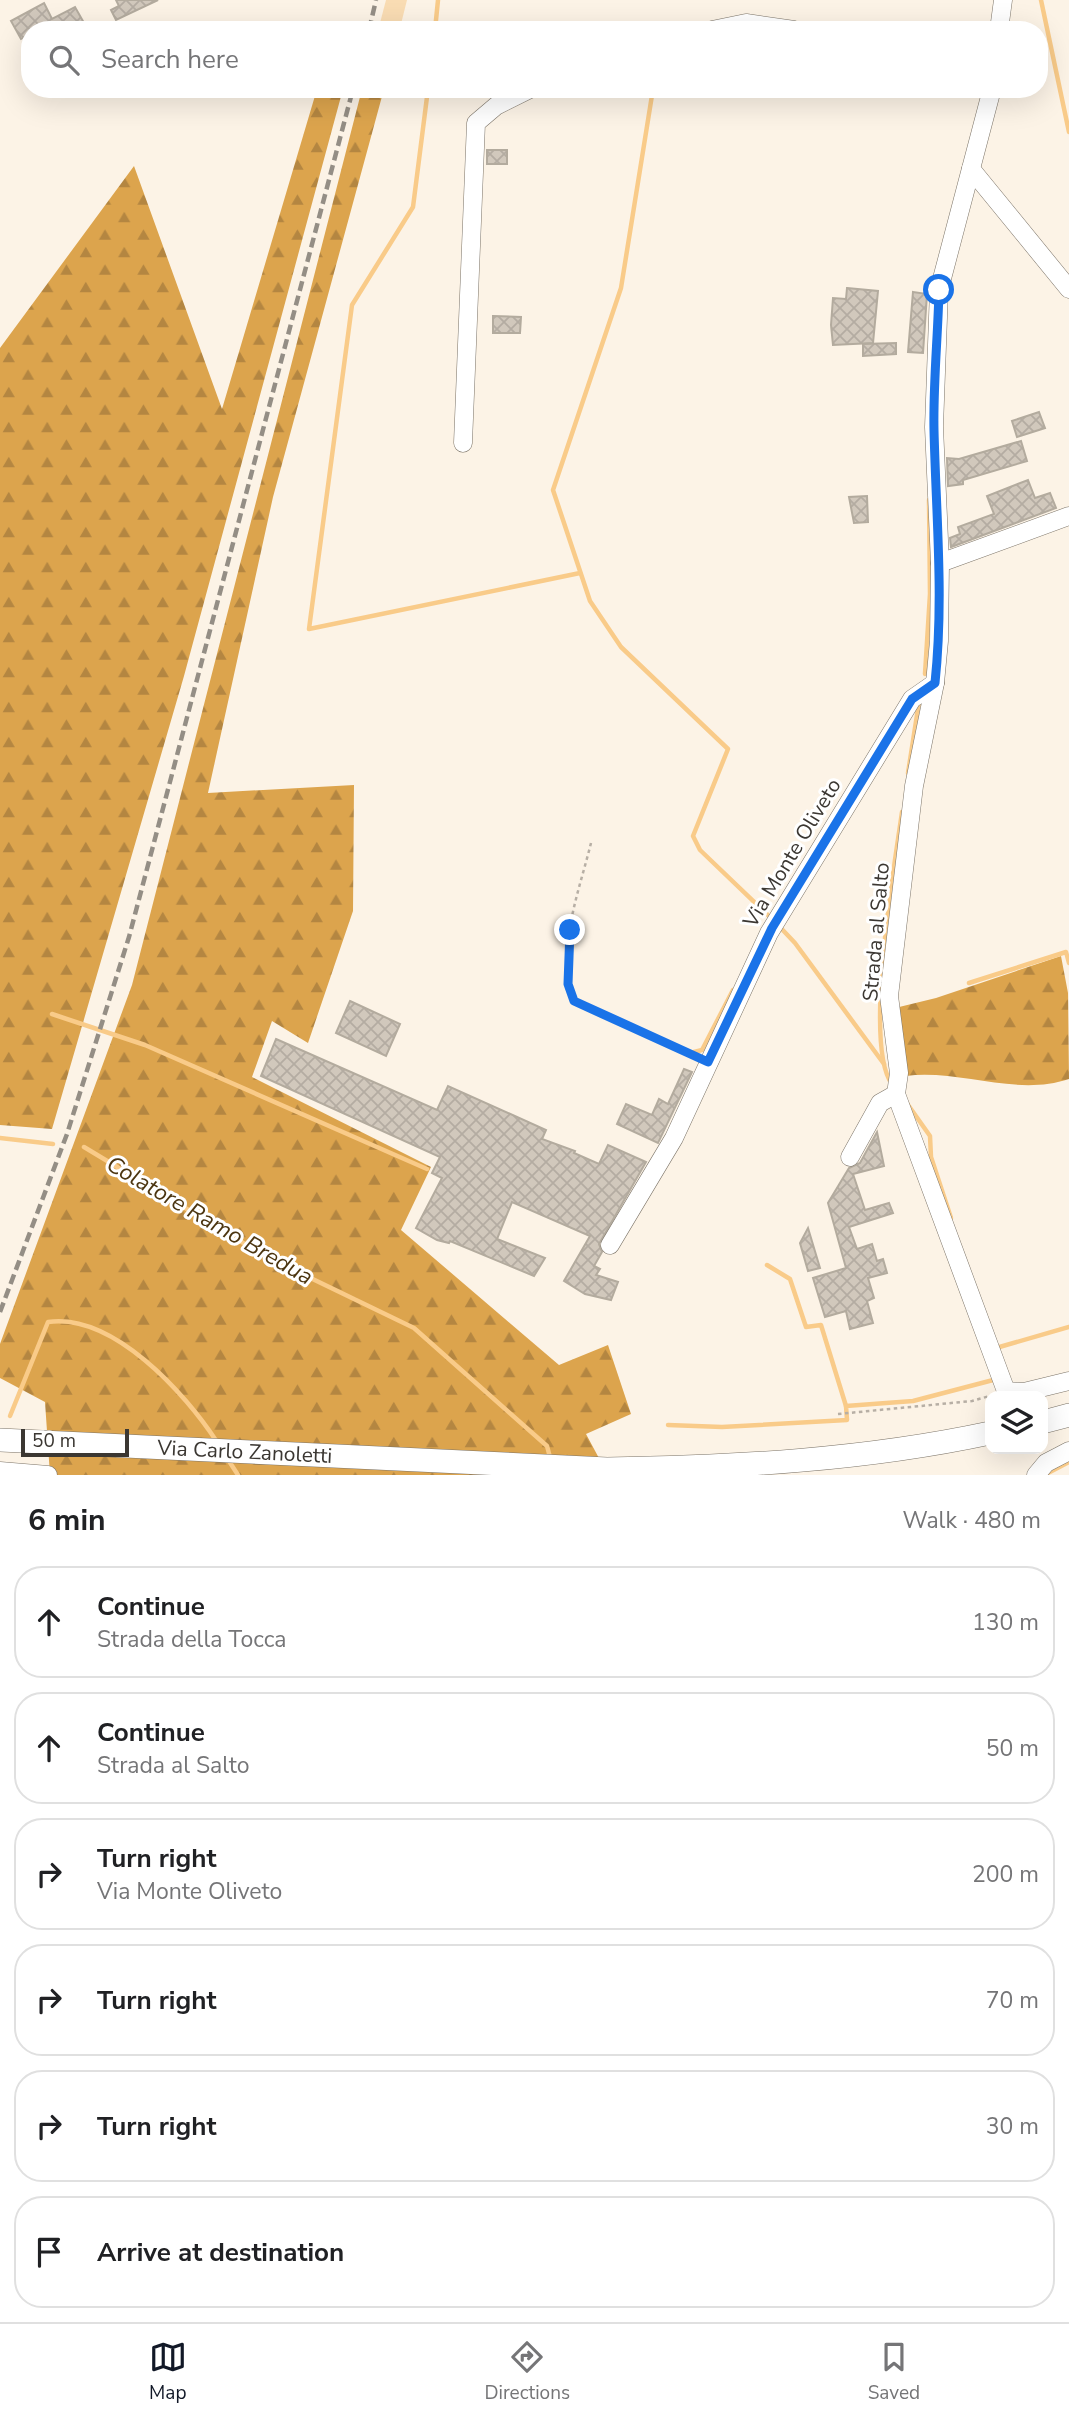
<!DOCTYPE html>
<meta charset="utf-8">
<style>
:root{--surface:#fff;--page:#f2f2f2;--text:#202124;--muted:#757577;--line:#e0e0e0;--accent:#111827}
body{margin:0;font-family:"Nunito Sans",sans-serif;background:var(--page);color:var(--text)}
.controls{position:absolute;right:21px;bottom:21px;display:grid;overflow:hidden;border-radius:14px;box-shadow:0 7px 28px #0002}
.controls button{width:63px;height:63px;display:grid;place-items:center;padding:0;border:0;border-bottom:2px solid var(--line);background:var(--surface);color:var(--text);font:35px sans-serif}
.scale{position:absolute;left:21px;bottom:18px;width:108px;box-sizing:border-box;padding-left:7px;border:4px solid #3b3732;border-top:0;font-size:19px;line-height:24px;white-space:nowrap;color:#3b3732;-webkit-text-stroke:5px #fff;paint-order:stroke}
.stop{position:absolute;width:21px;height:21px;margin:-16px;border:5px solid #1a73e8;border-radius:50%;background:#fff}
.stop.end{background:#1a73e8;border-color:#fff;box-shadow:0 2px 7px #0008}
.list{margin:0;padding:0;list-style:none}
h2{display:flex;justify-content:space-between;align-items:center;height:91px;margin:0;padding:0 28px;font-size:30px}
h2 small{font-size:23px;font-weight:400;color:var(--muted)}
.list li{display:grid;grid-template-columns:46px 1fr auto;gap:21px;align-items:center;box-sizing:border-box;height:112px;margin:0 14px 14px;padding:0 14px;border:2px solid var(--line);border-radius:28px}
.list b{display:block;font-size:26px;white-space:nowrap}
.list p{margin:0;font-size:23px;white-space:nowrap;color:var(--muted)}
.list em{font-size:23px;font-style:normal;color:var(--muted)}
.icon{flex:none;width:38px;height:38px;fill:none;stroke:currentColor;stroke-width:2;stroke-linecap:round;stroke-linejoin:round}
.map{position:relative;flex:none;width:1069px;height:1475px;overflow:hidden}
.search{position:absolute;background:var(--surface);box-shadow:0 7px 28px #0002;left:21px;right:21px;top:21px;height:77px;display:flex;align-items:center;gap:18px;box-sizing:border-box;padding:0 24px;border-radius:28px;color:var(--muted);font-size:26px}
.sheet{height:847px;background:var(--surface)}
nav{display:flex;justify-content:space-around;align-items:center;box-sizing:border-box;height:98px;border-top:2px solid var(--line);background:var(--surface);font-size:19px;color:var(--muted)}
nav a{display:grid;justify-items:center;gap:4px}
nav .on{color:var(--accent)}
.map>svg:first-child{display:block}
.grass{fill:#f9dcb3}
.forest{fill:url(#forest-firs)}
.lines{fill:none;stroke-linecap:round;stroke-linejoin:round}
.stream{stroke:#f9cb89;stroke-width:4.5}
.building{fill:url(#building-cross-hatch);stroke:#b3ab9e;stroke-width:2}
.minor-casing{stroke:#7c7468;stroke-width:19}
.major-casing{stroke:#7c7468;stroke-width:24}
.path{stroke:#b7afa5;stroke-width:2.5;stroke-dasharray:3.5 3.5;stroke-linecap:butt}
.minor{stroke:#fff;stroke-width:18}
.major{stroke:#fff;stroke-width:23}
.rail{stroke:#948e85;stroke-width:4.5;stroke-dasharray:10 5;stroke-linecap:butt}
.route{stroke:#1a73e8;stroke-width:9}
.labels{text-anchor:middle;stroke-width:6;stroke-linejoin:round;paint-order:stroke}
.street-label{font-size:21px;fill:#3b3732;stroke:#fff}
.water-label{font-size:23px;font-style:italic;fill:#4c3510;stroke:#fff}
</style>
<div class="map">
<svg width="1069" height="1475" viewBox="0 0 1069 1475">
<defs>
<pattern id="forest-firs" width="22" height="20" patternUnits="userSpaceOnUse" patternTransform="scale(1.75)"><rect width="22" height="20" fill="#dca44d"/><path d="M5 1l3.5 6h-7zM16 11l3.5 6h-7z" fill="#b48641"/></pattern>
<pattern id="building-cross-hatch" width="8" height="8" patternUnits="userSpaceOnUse" patternTransform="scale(1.75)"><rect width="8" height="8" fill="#d1c8bc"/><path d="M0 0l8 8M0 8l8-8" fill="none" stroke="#b4aca2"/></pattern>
</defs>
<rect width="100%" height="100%" fill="#fcf3e6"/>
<!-- grass -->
<polygon class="grass" points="386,0 407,0 400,28 380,23"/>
<!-- forest -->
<g class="forest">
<polygon points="317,89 343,89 184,676 52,1129 0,1125 0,348 134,166 222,409"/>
<polygon points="362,89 384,89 273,497 208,793 354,785 353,911 308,1043 272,1021 252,1077 431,1167 401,1230 559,1365 608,1345 631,1414 586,1434 608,1475 50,1475 45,1402 0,1378 0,1344 132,985"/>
<path d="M 1061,956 L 1068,993 L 1069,1079 C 1016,1097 959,1069 906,1076 L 895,1008 L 936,998 Z"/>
</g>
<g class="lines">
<!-- stream -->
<g class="stream">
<polyline points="1041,0 1069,132"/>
<polyline points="435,30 438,0"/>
<polyline points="428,89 413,207 352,305 309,629 580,573"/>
<polyline points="653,89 621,288 553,490 590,601 621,647 728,749 693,836 700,850 772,919"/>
<polyline points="925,674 930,594 929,500"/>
<polyline points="908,773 919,702"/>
<polyline points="778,925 795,943 884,1064"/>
<polyline points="969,983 1066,952 1069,963"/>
<polyline points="52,1014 145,1045 427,1169"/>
<polyline points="694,1052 702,1050 733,990"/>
<path d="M 892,1084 C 863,1046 895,863 902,812"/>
<polyline points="906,1102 930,1136 931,1157 951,1218"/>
<polyline points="0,1138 53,1144"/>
<polyline points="84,1147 265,1256 414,1328 547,1446 551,1461"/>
<polyline points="767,1265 790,1279 806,1327 821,1325 846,1406"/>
<polyline points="996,1348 1069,1327"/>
<path d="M 10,1416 L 48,1322 C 113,1313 185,1393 217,1442"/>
<polyline points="668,1425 722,1427 847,1420 846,1406 913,1401 997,1379"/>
<polyline points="227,1458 238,1475"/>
<polyline points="1048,1473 1069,1462"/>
</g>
</g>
<!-- building -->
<g class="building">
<polygon points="116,0 158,0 116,20 111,10 119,6"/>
<polygon points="44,3 52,19 75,7 88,30 30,30 30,34 21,39 11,21"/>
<rect x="487" y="150" width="20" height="14"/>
<polygon points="847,288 878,291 873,343 833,345 831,325 833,298 846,299"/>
<polygon points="913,292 927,294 923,353 908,352"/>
<polygon points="493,316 521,317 520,333 493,333"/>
<polygon points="896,343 896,354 863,356 863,344"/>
<polygon points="1039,412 1045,428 1017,437 1012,421"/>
<polygon points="1021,441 1027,461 963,480 963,484 948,486 947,458 959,459"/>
<polygon points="1028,480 1035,498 1050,493 1056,508 951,547 950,538 960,534 958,527 994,514 987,496"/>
<polygon points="867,496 868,522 854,523 849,497"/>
<polygon points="350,1001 400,1024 386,1056 336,1033"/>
<polygon points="276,1039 437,1110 448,1086 546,1130 542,1139 575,1151 574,1153 599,1164 608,1145 646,1162 599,1244 602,1252 594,1266 600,1269 596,1275 618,1282 611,1300 585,1294 564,1281 590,1236 512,1202 497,1239 545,1258 534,1276 450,1241 449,1243 437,1240 416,1228 442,1178 432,1173 440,1157 261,1076"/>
<polygon points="684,1069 692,1072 658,1143 617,1124 626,1104 652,1115 659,1099 668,1104"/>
<polygon points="877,1132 884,1166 853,1174 865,1210 889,1203 893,1213 849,1227 857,1249 872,1244 877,1261 883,1259 887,1273 868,1278 874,1298 867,1301 873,1323 850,1329 846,1311 825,1317 813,1278 846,1268 828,1203 849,1168 860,1163"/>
<polygon points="808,1228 820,1268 808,1271 800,1243"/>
</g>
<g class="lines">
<!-- minor casing -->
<g class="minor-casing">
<g id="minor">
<polyline points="712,30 746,23 794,30"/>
<polyline points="999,30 1003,0"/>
<polyline points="992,89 939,290 934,427 940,563 939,641 935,683 914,786 889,996 899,1073 896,1094 1006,1391 1024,1392 1069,1381"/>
<polyline points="971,169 1069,289"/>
<polyline points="463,443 476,123 496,106 530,89"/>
<polyline points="940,563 1069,516"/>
<polyline points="850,1157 880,1103 896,1094"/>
<polyline points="610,1245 674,1138 769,933 912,699 935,683"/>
<polyline points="0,1471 48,1475"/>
<polyline points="1036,1475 1046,1463 1069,1451"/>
</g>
</g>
<!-- major casing -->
<g class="major-casing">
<g id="major">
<polyline points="1043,1422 1069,1415"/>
<path id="s1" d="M 0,1440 L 607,1469 C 736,1467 864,1460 990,1433"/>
</g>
</g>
<!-- path -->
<g class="path">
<path d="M 591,843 C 579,892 555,952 574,1001 L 695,1057"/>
<polyline points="838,1414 972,1401 993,1395"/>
</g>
<!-- minor -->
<use href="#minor" class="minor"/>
<!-- major -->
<use href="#major" class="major"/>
<!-- rail -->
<g class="rail">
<polyline points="369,30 376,0"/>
<polyline points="0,1312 67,1134 129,937 353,89"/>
</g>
</g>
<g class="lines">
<!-- route -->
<path class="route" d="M 570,930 L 568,984 L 574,1001 L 708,1062 L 772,928 L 912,699 L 935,683 C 944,598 936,515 934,430 C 933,384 938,336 939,290"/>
</g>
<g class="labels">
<!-- street labels -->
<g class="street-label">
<text transform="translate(792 853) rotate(-59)" y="7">Via Monte Oliveto</text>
<text transform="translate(876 932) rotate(-85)" y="7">Strada al Salto</text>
<text dy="7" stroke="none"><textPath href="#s1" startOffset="245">Via Carlo Zanoletti</textPath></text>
</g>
<!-- water labels -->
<g class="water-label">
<text transform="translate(210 1220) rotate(30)" y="8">Colatore Ramo Bredua</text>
</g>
</g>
</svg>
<div class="controls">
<button><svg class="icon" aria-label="layers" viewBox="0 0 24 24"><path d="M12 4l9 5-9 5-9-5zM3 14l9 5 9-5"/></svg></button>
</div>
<div class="scale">50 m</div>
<div class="stop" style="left:939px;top:290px"></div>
<div class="stop end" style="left:570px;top:930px"></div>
<div class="search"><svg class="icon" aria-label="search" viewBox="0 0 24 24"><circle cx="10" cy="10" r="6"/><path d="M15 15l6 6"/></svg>Search here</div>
</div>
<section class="sheet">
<h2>6 min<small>Walk · 480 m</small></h2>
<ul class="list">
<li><svg class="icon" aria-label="ahead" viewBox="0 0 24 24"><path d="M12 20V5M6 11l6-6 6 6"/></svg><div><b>Continue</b><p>Strada della Tocca</p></div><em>130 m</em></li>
<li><svg class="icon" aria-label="ahead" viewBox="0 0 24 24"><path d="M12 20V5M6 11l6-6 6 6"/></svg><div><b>Continue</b><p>Strada al Salto</p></div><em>50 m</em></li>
<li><svg class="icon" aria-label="right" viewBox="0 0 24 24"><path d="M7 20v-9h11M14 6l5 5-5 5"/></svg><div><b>Turn right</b><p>Via Monte Oliveto</p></div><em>200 m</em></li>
<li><svg class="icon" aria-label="right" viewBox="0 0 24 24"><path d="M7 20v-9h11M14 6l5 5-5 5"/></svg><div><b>Turn right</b></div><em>70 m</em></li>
<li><svg class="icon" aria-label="right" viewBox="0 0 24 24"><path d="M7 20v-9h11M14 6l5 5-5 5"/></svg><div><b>Turn right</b></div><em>30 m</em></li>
<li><svg class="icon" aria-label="arrive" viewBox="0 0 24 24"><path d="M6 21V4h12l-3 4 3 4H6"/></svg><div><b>Arrive at destination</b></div></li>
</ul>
</section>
<nav>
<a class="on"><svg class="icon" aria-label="map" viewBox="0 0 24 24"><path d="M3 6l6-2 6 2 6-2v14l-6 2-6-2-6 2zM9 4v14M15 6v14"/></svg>Map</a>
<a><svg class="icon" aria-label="directions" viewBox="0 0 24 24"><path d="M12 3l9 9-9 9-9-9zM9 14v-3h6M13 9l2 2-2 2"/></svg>Directions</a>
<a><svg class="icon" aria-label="saved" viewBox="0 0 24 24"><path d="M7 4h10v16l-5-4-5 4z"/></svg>Saved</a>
</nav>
